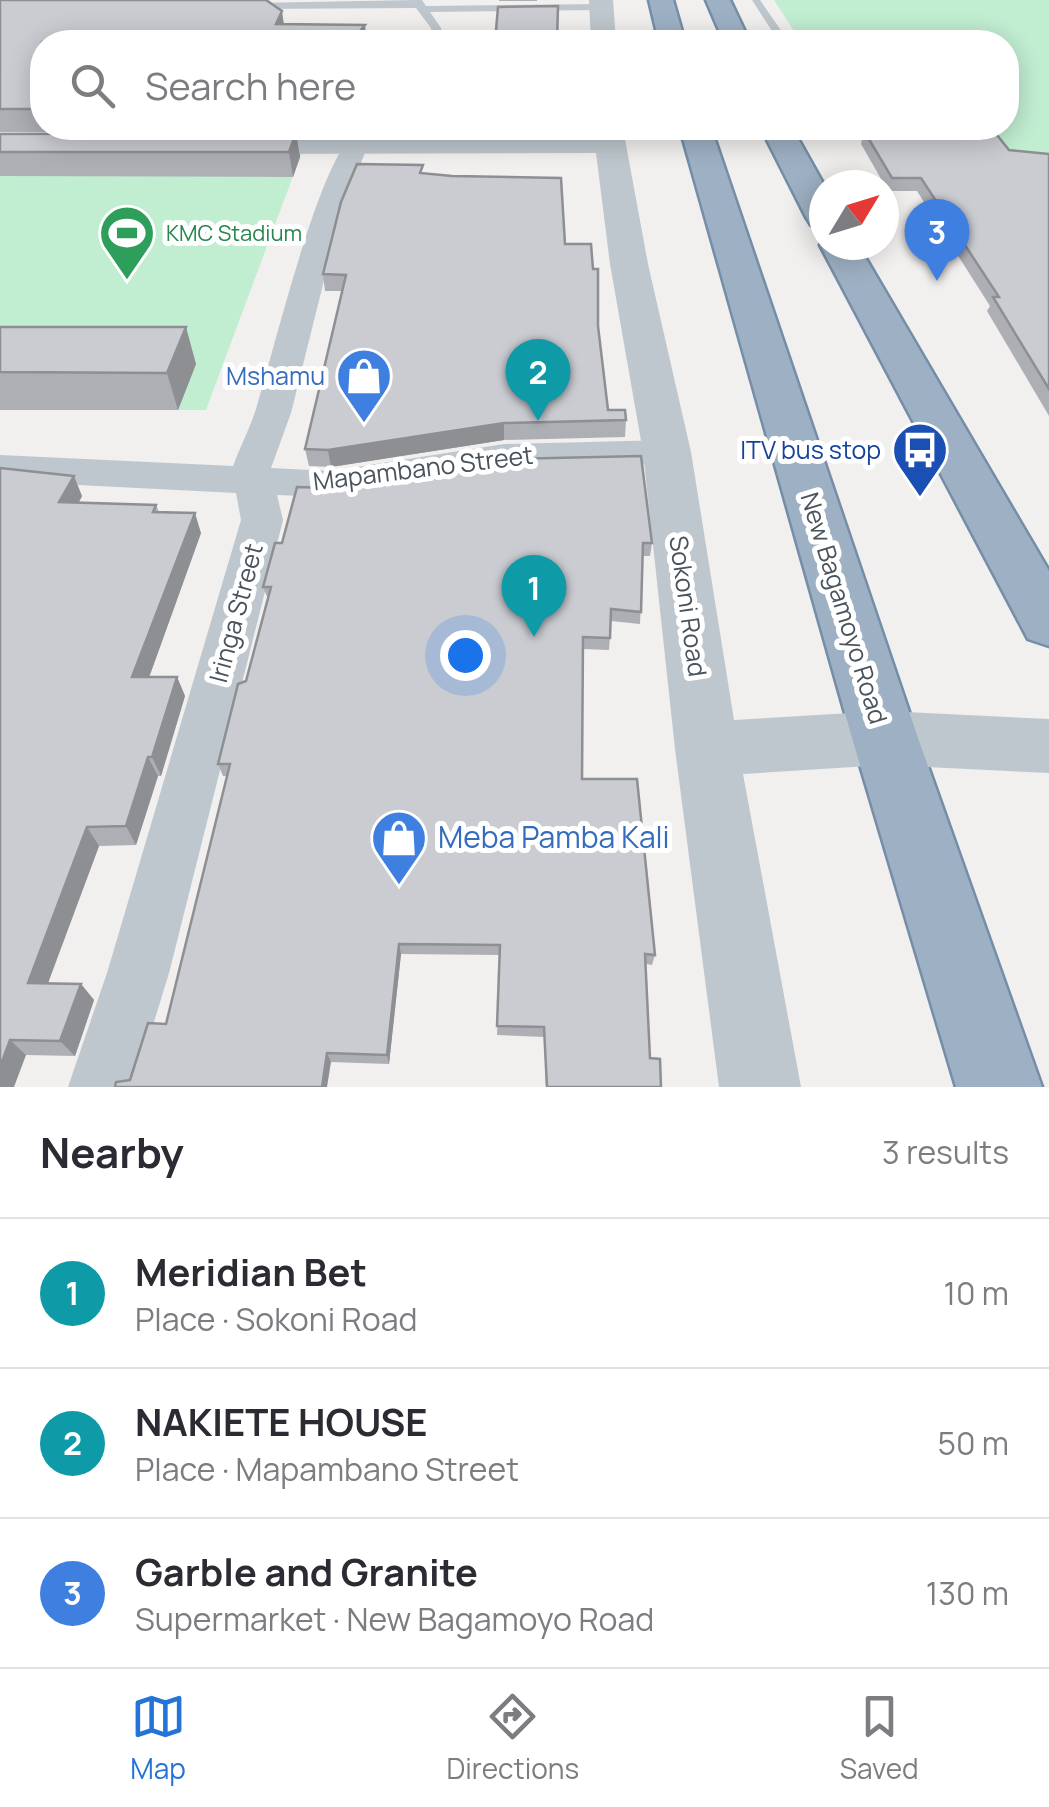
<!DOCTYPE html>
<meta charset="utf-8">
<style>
:root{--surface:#fff;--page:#f7f7f7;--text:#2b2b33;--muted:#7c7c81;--line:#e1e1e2;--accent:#2474d8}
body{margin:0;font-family:Manrope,sans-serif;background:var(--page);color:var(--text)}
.compass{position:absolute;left:809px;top:170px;width:90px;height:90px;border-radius:50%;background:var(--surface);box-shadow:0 5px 25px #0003;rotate:52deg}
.you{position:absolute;left:465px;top:655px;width:35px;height:35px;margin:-25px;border:8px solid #fff;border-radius:50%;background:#1a73e8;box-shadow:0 0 0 15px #1a73e833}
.badge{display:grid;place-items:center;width:65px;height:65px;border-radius:50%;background:var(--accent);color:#fff;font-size:32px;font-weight:700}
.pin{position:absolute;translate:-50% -82px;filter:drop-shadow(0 2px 5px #0008)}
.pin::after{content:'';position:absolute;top:52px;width:35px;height:30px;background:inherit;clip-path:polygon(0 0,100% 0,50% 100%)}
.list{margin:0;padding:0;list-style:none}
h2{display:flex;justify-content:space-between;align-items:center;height:130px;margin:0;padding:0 40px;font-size:42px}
h2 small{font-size:32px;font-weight:400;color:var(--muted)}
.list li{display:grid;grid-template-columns:65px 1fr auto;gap:30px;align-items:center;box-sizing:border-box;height:150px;padding:0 40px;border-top:2px solid var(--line)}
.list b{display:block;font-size:38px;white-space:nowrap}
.list p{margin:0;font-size:32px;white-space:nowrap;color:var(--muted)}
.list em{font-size:32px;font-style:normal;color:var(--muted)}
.icon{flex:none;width:55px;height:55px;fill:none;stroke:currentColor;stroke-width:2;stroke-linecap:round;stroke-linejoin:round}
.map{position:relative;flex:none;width:1049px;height:1087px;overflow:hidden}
.search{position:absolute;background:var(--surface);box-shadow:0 5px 25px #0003;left:30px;right:30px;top:30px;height:110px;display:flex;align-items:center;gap:25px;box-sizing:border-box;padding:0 35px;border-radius:40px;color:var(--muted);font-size:38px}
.sheet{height:580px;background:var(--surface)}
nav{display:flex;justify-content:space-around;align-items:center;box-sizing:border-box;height:140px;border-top:2px solid var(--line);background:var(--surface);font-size:28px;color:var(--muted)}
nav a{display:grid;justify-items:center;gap:5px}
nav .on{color:var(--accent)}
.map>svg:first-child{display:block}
.green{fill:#c1edd1}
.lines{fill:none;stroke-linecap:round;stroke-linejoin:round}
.trunk-casing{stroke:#758ea7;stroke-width:5}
.service{fill:#bec7cd;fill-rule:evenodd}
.minor{fill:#bec7cd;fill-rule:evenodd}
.tertiary{fill:#bec7cd;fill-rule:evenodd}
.trunk{fill:#9eb1c4;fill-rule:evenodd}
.wall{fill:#aeafb5}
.shaded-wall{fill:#8d8f93}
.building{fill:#caccd2;stroke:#8d8f93;stroke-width:2.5}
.labels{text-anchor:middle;stroke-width:10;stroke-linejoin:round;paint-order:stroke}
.far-leisure-label{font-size:22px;fill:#27864d;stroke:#fff;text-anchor:start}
.shop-label{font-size:25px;fill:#366cbe;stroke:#fff;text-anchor:end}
.transit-label{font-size:25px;fill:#164399;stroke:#fff;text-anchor:end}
.street-label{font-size:25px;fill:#48535c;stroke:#fff}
.near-shop-label{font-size:30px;fill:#366cbe;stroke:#fff;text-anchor:start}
</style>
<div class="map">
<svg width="1049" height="1087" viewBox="0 0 1049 1087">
<rect width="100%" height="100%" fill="#f2efef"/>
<!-- green -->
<g class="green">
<polygon points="774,0 1049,0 1049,165 1018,164 977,128 1006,128 1006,42 801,42"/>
<polygon points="0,151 302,152 206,410 0,410"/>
</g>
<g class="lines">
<!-- trunk casing -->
<g class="trunk-casing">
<g id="trunk">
<polygon points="649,0 673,0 685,42 659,42"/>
<polygon points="706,0 730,0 750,42 724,42"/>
<polygon points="680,128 711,128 918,738 1042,1087 956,1087 852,738"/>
<polygon points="761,128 792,128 824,185 824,228 811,225 806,217"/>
<polygon points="824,239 824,245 858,245 1049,571 1049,646 1028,639 820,245"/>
</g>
</g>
<!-- service -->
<g class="service">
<polygon points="416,0 422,0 426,6 602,4 607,7 602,10 430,12 441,28 443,42 433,42 431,28 416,8 251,9 247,6 251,3"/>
<polygon points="752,0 760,0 789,42 779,42"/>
</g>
<!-- minor -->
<path class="minor" d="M 355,137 L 368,145 L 340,216 L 291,413 L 271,468 L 331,471 L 504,444 L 667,440 L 681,443 L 686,452 L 681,461 L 667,464 L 504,468 L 331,497 L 277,495 L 283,520 L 169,973 L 134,1087 L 68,1087 L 107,973 L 241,520 L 236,493 L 0,481 L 0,455 L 233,466 C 240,447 250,428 256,409 C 269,368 323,145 355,137 Z"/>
<!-- tertiary -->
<g class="tertiary">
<polygon points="589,0 613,0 616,42 591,42"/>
<polygon points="593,128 623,128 648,264 691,452 734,720 885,711 1049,719 1049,773 885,765 743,774 801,1087 719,1087 675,749 643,452 610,264 596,153 226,154 215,152 210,145 215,138 226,136 594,135"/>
</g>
<!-- trunk -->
<use href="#trunk" class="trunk"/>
</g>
<!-- wall -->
<g class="wall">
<polygon points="0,0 42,42 42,128 312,128 310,132 0,132"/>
<rect x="499" y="0" width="38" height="1"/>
<polygon points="860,128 984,128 1009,150 1049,154 1049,416 987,311 990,306 917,191 888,191 861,144 863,134"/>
<polygon points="296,133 300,157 293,177 0,176 0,134"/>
<polygon points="423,174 565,244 598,326 608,410 626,420 625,437 504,440 331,467 309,466 305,449 342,291 325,291 323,274"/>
<polygon points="0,327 196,364 178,410 0,410"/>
<polygon points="0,468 82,496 79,502 156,505 159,512 201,533 149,677 177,677 185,696 161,776 158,776 136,845 99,846 48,983 81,984 94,1000 75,1056 26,1055 0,1087"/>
<polygon points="275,543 652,543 650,556 643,556 640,624 611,621 609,650 583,649 582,779 655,955 652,965 646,964 650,1058 661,1087 546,1087 544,1037 497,1035 500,955 401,954 389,1064 331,1062 130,1080 166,1024 227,776 223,776 218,764 246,681 268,599 263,587"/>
</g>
<!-- shaded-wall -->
<g class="shaded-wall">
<polygon points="282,11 285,32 276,24"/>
<polygon points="365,25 367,42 351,42"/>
<polygon points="296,133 300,157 293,177 289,152"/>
<polygon points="186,327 196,364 178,410 167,373"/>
<polygon points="504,423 504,440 331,467 328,450"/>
<polygon points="74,476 82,496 68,522 59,502"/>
<polygon points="195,513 201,533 142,697 132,677"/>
<polygon points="177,677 185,696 161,776 152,757"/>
<polygon points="148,757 158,776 136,845 126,826"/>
<polygon points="87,827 99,846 42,999 28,983"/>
<polygon points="399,944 401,954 389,1064 387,1055"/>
<polygon points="81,984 94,1000 75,1056 60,1041"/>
<polygon points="10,1040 26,1055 14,1087 0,1087 0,1067"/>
<polygon points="327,1053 331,1062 327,1087 322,1087"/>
</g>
<!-- building -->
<g class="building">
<polygon points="0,0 266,0 282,11 276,24 365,25 351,42 42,42 42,109 0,109"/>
<polygon points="558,6 557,42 495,42 498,7"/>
<polygon points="869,128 984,128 986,130 993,130 1009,150 1049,154 1049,389 993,297 999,297 921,178 892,178 864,131 871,131"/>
<polygon points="296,133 289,152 0,152 0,134"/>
<polygon points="357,164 423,165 420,173 452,176 561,178 565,244 591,244 593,269 598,269 598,326 608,410 625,410 626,420 504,423 328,450 305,449 346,275 323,274 341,202"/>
<polygon points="0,327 186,327 167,373 0,372"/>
<polygon points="641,456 652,543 643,543 641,612 611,609 610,638 583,637 582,779 637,779 655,955 645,954 650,1058 660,1059 661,1087 547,1087 544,1027 497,1026 500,945 399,944 387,1055 327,1053 322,1087 115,1087 116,1082 130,1080 148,1023 166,1024 230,764 218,764 238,684 246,681 271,587 263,587 275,543 282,543 297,487 329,488 504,459"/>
<polygon points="0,468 74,476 59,502 156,505 153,512 195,513 132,677 177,677 152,757 148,757 126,826 87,827 28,983 81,984 60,1041 10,1040 0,1067"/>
</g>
<!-- icons -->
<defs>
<g id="stadium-pin" transform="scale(2.875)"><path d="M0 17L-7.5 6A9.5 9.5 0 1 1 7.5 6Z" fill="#2e9e5b" stroke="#fff"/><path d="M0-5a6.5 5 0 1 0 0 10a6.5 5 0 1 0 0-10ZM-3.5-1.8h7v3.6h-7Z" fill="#fff"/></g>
<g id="shop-pin" transform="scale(2.875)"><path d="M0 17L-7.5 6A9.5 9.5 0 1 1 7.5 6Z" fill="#3f7fe0" stroke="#fff"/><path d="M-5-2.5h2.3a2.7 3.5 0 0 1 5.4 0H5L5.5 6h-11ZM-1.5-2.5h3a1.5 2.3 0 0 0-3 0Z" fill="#fff"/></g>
<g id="bus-pin" transform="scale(2.875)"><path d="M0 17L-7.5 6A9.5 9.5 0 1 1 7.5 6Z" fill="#1a4fb4" stroke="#fff"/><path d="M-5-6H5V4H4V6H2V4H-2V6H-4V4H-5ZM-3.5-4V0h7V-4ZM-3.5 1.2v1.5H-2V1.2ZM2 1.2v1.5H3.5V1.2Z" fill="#fff"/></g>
</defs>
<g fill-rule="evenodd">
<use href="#stadium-pin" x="127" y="233"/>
<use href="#shop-pin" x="364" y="376"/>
<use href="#bus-pin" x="920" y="450"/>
<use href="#shop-pin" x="399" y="838"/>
</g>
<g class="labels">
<!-- far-leisure labels -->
<g class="far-leisure-label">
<text x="166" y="241">KMC Stadium</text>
</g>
<!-- shop labels -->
<g class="shop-label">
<text x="325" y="385">Mshamu</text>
</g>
<!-- transit labels -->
<g class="transit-label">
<text x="881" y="459">ITV bus stop</text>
</g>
<!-- street labels -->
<g class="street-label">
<text transform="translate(423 468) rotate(-7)" y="9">Mapambano Street</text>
<text transform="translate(688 606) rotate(82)" y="9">Sokoni Road</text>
<text transform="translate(844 608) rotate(73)" y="9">New Bagamoyo Road</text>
<text transform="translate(236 613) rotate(-75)" y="9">Iringa Street</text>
</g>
<!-- near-shop labels -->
<g class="near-shop-label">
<text x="438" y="848">Meba Pamba Kali</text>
</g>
</g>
</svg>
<svg class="compass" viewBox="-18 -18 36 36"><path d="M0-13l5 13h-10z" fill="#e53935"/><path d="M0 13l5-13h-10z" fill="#7c7c81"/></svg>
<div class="you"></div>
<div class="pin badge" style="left:534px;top:637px;background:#0f9aa8">1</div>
<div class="pin badge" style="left:538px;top:421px;background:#0f9aa8">2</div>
<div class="pin badge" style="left:937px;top:281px;background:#3f7fe0">3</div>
<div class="search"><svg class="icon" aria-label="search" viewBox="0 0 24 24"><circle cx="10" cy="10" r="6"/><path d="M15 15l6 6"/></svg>Search here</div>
</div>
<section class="sheet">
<h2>Nearby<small>3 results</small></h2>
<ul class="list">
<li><span class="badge" style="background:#0f9aa8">1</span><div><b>Meridian Bet</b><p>Place · Sokoni Road</p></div><em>10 m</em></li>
<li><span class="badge" style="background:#0f9aa8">2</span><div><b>NAKIETE HOUSE</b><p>Place · Mapambano Street</p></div><em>50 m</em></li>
<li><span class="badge" style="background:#3f7fe0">3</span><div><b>Garble and Granite</b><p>Supermarket · New Bagamoyo Road</p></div><em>130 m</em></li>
</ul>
</section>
<nav>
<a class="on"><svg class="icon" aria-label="map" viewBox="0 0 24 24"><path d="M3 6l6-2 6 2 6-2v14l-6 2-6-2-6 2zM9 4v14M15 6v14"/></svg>Map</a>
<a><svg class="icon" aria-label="directions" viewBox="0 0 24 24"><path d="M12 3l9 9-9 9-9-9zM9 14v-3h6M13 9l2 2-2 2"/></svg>Directions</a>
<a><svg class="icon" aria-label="saved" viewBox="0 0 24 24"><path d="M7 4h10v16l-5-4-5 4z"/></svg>Saved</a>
</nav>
